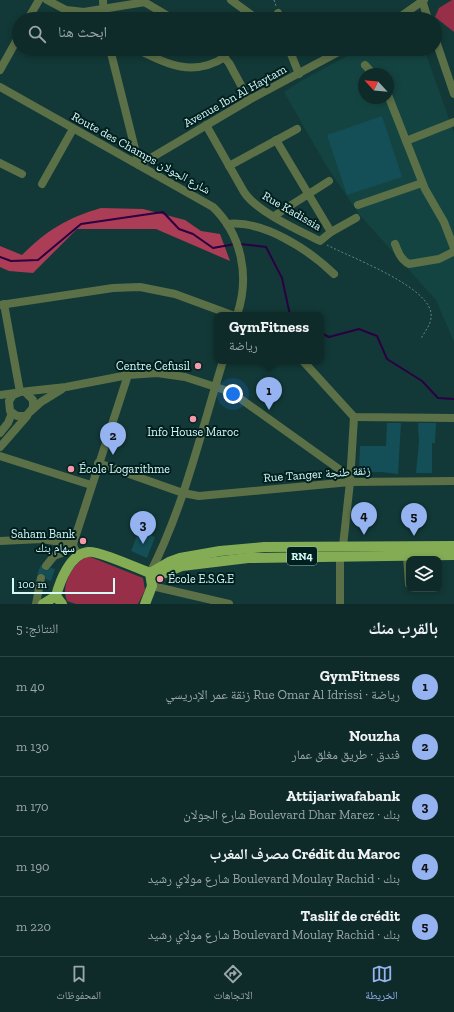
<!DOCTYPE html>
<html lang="ar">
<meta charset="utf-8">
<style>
:root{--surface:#0e2b29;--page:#173331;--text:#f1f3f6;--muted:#9ba7a8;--line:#2e4746;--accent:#95b2f1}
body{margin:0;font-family:"Zilla Slab","Noto Naskh Arabic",serif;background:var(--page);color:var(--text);direction:rtl}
.controls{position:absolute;right:12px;bottom:12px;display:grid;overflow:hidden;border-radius:8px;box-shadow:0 2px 6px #0003}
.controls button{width:36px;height:36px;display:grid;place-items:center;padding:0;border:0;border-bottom:1px solid var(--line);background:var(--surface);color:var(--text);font:20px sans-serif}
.compass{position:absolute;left:358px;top:68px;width:36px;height:36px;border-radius:50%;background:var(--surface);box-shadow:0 2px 6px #0003;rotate:296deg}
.scale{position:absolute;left:12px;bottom:10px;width:103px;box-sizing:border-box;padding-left:4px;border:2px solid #d6faf7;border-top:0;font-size:11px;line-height:14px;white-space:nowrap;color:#d6faf7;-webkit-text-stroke:3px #011f1e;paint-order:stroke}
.you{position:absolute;left:233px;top:394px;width:14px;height:14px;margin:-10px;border:3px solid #fff;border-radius:50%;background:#1a73e8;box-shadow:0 0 0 6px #1a73e833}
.badge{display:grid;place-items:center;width:26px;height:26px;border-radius:50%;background:var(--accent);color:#111;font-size:13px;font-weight:700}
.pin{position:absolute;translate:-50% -33px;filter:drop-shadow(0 1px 2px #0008)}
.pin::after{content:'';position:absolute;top:21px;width:14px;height:12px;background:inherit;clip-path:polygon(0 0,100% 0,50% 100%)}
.popup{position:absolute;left:214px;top:312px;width:110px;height:52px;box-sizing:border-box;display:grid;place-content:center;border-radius:8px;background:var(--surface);filter:drop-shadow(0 1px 3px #0005);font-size:13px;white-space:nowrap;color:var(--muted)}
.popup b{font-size:15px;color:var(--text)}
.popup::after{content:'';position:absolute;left:50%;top:100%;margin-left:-8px;border:8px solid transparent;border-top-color:var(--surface)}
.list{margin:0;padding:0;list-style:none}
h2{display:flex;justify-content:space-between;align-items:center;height:52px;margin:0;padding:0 16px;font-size:17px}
h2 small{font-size:13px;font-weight:400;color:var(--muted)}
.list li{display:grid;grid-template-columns:26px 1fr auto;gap:12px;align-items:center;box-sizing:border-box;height:60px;padding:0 16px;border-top:1px solid var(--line)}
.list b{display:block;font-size:15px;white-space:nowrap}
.list p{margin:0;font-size:13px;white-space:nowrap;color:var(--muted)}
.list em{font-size:13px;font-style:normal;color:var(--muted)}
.icon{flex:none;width:22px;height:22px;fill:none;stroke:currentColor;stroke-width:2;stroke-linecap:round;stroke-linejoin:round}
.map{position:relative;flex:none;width:454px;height:604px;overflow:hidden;direction:ltr}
.search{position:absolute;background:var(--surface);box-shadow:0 2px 6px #0003;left:12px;right:12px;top:12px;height:44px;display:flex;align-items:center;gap:10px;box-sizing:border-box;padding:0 14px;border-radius:22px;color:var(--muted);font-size:15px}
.sheet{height:352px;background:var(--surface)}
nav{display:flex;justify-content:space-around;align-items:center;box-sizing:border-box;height:56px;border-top:1px solid var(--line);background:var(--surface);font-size:11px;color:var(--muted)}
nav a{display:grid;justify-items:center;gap:2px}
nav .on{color:var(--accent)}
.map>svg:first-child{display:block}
.built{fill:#144441;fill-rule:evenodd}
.green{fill:#982f48}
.forest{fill:#ac3d56}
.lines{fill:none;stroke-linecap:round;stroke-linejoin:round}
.stream{stroke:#2b0042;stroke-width:2}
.building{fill:#144e56}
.path{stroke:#628885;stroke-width:1;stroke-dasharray:2 2;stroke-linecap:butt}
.minor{stroke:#5c7047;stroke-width:8}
.major{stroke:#83ac55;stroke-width:10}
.poi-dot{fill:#f39aa8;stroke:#011f1e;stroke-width:1.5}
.labels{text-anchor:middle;stroke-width:4;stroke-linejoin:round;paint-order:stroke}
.shield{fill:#011f1e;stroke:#96b8b6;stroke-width:1}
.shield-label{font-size:11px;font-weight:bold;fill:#d6faf7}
.street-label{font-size:12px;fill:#d6faf7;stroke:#011f1e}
.poi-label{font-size:12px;fill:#d6faf7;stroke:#011f1e;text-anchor:end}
</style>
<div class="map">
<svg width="454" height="604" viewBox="0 0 454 604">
<rect width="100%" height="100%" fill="#123937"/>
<!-- built -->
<path class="built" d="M 360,49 L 424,49 L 454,133 L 454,342 L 436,300 L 359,214 L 326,165 L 284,92 L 301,81 ZM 364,74 L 388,74 L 388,98 L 364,98 Z"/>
<!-- green -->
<g class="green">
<polygon points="452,0 454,0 454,32 435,17 439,8"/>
<path d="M 88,556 L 143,578 L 145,590 L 138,604 L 76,604 L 67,601 C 60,586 73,562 88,556 Z"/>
</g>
<!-- forest -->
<path class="forest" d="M 101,208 L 143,209 L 185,220 L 201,231 L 220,234 L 230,261 L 156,229 L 77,229 L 33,273 L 9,271 L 0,267 L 0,246 L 22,255 C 47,230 67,218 101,208 Z"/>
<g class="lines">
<!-- stream -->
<g class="stream">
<polyline points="240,244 266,247 282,278 290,315"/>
<polyline points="0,257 11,261 38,260 81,224 163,212 179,229 193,234 213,248 235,244"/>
<polyline points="321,333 329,337 359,329 377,336 387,359 422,381 438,398 454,399"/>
</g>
</g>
<!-- building -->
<g class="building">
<polygon points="382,116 402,177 347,195 327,135"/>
<polygon points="387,423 401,423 398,474 381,472 362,473 359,470 360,446 386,446"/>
<polygon points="418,423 436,423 435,443 432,443 432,473 416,473 419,442"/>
<polygon points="139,531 155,537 147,558 131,551"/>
<polygon points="41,565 45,571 51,568 55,569 51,581 46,579 44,574 37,574"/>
</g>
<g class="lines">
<!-- path -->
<g class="path">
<polyline points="274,0 276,6"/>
<path d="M 327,245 C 349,257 435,288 431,317 C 431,325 424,332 421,339"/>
</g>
<!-- minor -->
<g class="minor">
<polyline points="47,0 66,10 84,12 145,2"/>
<polyline points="103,0 104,19"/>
<polyline points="141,0 173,19"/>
<polyline points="231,0 257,19"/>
<polyline points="422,0 428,19"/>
<polyline points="278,13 281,19"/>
<polyline points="28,19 39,0"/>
<polyline points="397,19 424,0"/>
<polyline points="435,38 454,94"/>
<polyline points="110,49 139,165 249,100 344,49"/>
<path d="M 137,49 C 167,65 194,77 225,57"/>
<polyline points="217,49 229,63 249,100"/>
<polyline points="289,49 299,74"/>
<polyline points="365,65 373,74"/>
<polyline points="0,70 19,36"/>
<path d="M 0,87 L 213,207 C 242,235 250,277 237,315"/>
<path d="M 388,95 L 425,189 L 444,222 L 454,248 L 453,252 L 439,259 L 409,264 C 401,260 398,252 395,244"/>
<path d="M 206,125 L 244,192 C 257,212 298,230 320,241 L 331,232 L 356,218"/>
<polyline points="276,140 331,232"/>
<polyline points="406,141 454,122"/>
<polyline points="0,163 22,174"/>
<polyline points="229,166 297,129"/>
<polyline points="42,184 73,129"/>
<polyline points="358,205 422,183"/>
<polyline points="274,216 329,181"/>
<path d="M 227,224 C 263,220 308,249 334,274"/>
<polyline points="4,304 20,392"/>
<polyline points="0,305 113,288 140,287 175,294 232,315"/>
<polyline points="303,361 354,417 454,418"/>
<polyline points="25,392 33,400 33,408 26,416 17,416 10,411 9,401 13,395 20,392 66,387 128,375 157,373 185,377 231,392 350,477"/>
<polyline points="0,395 15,393"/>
<polyline points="31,411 41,402 62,389"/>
<polyline points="0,433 8,423 12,413"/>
<polyline points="0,447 27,416"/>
<polyline points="0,456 91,485"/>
<polyline points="98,463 183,493 199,496 350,482 454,481"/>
<polyline points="0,541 42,539 73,544"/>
<polyline points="343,546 350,482 354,417"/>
<polyline points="79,555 74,548 73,544 128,375"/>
<polyline points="340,556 340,604"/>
<polyline points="407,556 409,584"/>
<polyline points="46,566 54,556 74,548"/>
<path d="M 150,573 C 184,507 201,432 223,361"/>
<polyline points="152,586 229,604"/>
<polyline points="36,604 41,578"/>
</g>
<!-- major -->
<g class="major">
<polyline points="150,573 169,562 180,558 220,551 264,547 454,546"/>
<polyline points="158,576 182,566 248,558 454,555"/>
<polyline points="43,604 56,596"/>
<path d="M 62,604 L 56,596 C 60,581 70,554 88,552 C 97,550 139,569 150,573 L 152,586 L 145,604"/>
</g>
</g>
<!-- markers -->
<g class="poi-dot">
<circle cx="198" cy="366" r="4"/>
<circle cx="193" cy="419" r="4"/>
<circle cx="71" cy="469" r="4"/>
<circle cx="83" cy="541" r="4"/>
<circle cx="160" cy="579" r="4"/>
</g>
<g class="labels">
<!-- shield labels -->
<rect class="shield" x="287" y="547" width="30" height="18" rx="3"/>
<g class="shield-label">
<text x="302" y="560">RN4</text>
</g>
<!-- street labels -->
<g class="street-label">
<text transform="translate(235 96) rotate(-29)" y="4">Avenue Ibn Al Haytam</text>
<text transform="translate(141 153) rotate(29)" y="4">Route des Champs شارع الجولان</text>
<text transform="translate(292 211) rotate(30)" y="4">Rue Kadissia</text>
<text transform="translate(317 474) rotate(-4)" y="4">Rue Tanger زنقة طنجة</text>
</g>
<!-- poi labels -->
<g class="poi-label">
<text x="190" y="370">Centre Cefusil</text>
<text x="193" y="436" text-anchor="middle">Info House Maroc</text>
<text x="79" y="473" text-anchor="start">École Logarithme</text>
<text x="75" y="538">Saham Bank<tspan x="75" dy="14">سهام بنك</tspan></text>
<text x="168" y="583" text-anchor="start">École E.S.G.E</text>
</g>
</g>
</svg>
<div class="controls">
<button><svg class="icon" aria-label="layers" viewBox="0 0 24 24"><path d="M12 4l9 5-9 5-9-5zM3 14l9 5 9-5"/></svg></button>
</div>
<svg class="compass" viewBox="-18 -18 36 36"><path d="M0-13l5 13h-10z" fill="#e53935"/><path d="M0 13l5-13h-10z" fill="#9ba7a8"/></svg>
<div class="scale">100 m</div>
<div class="you"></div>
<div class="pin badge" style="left:269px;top:410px">1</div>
<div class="popup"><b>GymFitness</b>رياضة</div>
<div class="pin badge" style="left:113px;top:455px">2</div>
<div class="pin badge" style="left:143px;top:544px">3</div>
<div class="pin badge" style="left:364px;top:535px">4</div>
<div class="pin badge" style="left:414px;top:536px">5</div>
<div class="search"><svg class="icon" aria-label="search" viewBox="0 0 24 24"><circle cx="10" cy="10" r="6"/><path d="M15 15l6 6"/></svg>ابحث هنا</div>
</div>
<section class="sheet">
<h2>بالقرب منك<small>النتائج: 5</small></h2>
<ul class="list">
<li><span class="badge">1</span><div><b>GymFitness</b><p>رياضة · Rue Omar Al Idrissi زنقة عمر الإدريسي</p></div><em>40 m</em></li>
<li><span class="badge">2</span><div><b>Nouzha</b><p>فندق · طريق مغلق عمار</p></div><em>130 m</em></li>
<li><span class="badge">3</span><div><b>Attijariwafabank</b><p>بنك · Boulevard Dhar Marez شارع الجولان</p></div><em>170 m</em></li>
<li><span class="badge">4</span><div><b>Crédit du Maroc مصرف المغرب</b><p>بنك · Boulevard Moulay Rachid شارع مولاي رشيد</p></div><em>190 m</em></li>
<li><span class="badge">5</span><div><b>Taslif de crédit</b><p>بنك · Boulevard Moulay Rachid شارع مولاي رشيد</p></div><em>220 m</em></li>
</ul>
</section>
<nav>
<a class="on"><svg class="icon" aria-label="map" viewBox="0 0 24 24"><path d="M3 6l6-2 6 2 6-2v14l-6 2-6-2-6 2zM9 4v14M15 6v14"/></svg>الخريطة</a>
<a><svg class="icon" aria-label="directions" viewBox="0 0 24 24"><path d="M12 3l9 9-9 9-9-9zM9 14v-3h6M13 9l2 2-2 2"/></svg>الاتجاهات</a>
<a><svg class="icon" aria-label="saved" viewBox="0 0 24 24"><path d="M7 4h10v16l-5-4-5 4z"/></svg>المحفوظات</a>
</nav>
